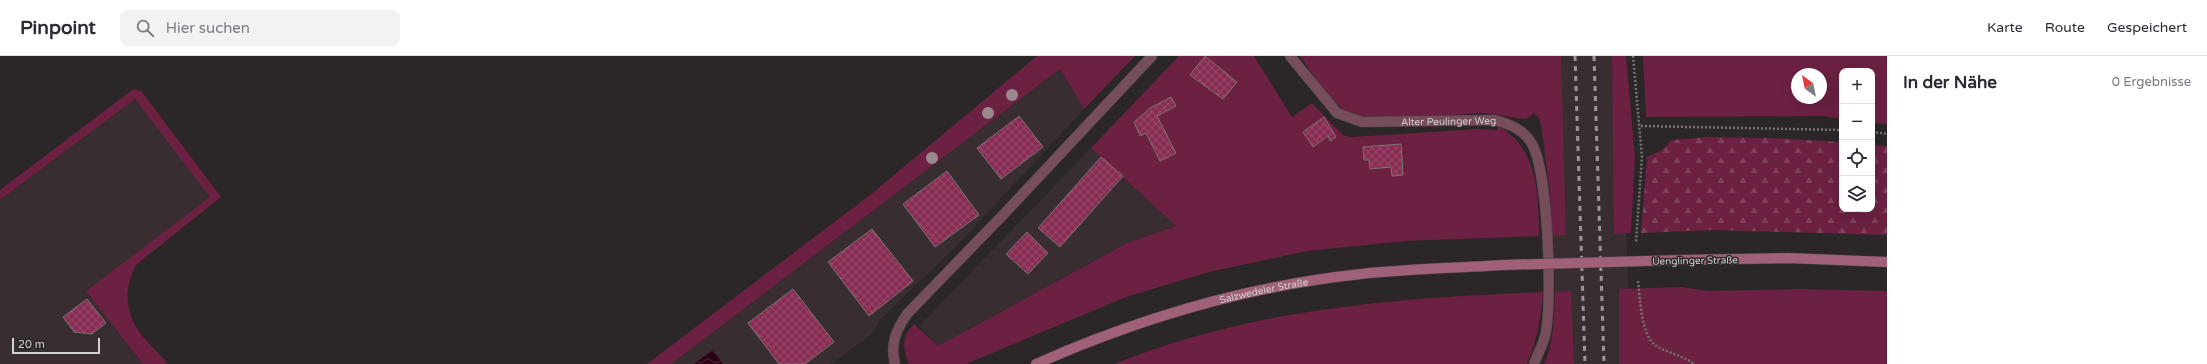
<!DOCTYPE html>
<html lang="de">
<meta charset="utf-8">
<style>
:root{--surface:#fff;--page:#f2f2f3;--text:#2b2b33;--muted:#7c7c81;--line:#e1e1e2}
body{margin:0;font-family:"Varela Round",sans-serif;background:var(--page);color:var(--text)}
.controls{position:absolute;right:12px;top:12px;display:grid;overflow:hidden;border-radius:8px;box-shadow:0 4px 16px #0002}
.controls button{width:36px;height:36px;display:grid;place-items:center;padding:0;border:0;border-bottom:1px solid var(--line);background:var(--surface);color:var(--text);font:20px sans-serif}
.compass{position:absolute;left:1791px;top:12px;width:36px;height:36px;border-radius:50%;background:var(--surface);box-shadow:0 4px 16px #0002;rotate:327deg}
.scale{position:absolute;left:12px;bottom:10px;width:88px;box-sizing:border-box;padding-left:4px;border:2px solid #d3d0d1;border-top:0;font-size:11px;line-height:14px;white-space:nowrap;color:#d3d0d1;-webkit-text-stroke:3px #2b2628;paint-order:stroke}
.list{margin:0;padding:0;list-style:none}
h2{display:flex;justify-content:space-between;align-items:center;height:52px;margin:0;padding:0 16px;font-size:17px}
h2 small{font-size:13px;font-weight:400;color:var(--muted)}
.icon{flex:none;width:22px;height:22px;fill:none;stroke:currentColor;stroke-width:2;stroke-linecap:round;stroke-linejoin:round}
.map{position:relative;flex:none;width:1887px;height:308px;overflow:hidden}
header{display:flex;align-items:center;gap:24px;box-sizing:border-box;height:56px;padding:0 20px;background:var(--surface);border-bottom:1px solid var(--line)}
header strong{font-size:19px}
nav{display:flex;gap:22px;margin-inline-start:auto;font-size:14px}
.search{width:280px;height:36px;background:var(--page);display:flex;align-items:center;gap:10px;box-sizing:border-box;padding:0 14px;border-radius:8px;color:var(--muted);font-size:15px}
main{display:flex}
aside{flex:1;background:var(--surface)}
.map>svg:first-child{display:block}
.built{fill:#382d31}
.green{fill:#6c2142;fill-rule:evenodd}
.forest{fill:url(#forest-firs)}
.water{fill:url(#water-waves)}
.building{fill:url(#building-cross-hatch);stroke:#787374}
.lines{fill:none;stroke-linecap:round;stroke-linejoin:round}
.lane-casing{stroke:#464143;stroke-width:11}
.street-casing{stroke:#464143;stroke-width:11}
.secondary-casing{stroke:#464143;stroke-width:11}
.path{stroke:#777375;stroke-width:2.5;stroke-dasharray:2 2;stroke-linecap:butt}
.lane{stroke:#754d5b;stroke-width:10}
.street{stroke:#754d5b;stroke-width:10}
.secondary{stroke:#a06077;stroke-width:10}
.rail{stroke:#9b9799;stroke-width:3;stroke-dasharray:5 5;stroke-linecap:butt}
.secondary-bridge-casing{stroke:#464143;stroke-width:11;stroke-linecap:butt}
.secondary-bridge{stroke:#a06077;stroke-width:10}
.tree{fill:#9a888e}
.labels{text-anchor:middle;stroke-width:3;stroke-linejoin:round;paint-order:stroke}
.street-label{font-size:10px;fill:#d3d0d1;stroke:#2b2628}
</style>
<header>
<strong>Pinpoint</strong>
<div class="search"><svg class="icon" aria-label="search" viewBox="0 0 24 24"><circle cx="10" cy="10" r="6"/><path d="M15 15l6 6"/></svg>Hier suchen</div>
<nav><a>Karte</a><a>Route</a><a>Gespeichert</a></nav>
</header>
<main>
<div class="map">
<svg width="1887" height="308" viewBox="0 0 1887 308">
<defs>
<pattern id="forest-firs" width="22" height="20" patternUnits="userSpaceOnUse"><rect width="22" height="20" fill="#6c2142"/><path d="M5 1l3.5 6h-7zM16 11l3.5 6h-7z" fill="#80405c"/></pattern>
<pattern id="water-waves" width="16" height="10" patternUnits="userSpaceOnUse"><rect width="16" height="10" fill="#2d0115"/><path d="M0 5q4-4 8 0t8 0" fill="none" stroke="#4b2536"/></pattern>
<pattern id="building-cross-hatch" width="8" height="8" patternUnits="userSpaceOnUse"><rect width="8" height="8" fill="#882d54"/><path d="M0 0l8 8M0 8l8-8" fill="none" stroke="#984a6c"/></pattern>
</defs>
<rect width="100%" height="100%" fill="#2b2628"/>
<!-- built -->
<g class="built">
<polygon points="1549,0 1620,0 1631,308 1557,308"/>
<polygon points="1060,13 1084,53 967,179 880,264 871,279 831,308 671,308"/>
<polygon points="135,43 211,141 86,235 143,308 0,308 0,144"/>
<polygon points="1091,92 1176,170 1127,187 938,290 919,270"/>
</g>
<!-- green -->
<g class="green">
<polygon points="1037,0 1135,0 1084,53 1060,13 671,308 647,308 870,139"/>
<path d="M 1179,0 L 1254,0 L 1292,61 L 1312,47 L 1344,80 L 1352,81 L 1478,73 L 1497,74 L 1498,70 C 1538,91 1539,140 1539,180 L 1405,185 L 1307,195 L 1209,216 L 1126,241 L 966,308 L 909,308 C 903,293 901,280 914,268 L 938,290 L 1127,187 L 1176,170 L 1091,92 Z"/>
<path d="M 1300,0 L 1561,0 L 1566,179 L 1552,180 L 1550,136 L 1541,69 L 1539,62 L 1534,57 L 1526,63 C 1512,62 1497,58 1484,57 C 1454,57 1369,72 1347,56 C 1329,45 1313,17 1300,0 Z"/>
<polygon points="1612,0 1626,0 1635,101 1631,177 1614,178"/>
<path d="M 1643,0 L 1887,0 L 1887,68 L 1872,67 L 1872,15 L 1842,15 L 1842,63 L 1823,60 L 1646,61 ZM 1797,18 L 1821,18 L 1821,42 L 1797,42 Z"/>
<path d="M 136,33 L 142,36 L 221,141 L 137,208 C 126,226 124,247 134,267 C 141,281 158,296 168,308 L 143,308 L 86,235 L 210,141 L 135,43 L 0,144 L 0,134 L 132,34 Z"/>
<polygon points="1682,231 1708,235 1799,233 1887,235 1887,308 1619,308 1619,233"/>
<path d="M 1571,235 L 1574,308 L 1544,308 C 1554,286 1554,260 1555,236 Z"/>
<path d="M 1543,236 C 1541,262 1537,284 1527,308 L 1114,308 C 1253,252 1395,242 1543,236 Z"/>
</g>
<!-- forest -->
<polygon class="forest" points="1708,81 1768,82 1842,86 1842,153 1872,153 1872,89 1887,90 1887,179 1715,174 1641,177 1647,101 1662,94 1672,84"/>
<!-- water -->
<polygon class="water" points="713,294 723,308 694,308"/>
<!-- building -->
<g class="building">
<polygon points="1205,0 1237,26 1223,43 1190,19"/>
<polygon points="1171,41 1176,50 1157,60 1176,97 1160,105 1146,77 1140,80 1134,66 1152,51"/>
<polygon points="1019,60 1043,91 1001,123 977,92"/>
<polygon points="1324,61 1336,81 1330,85 1328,80 1313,91 1303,76"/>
<polygon points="1401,88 1403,119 1392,120 1391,111 1370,113 1369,104 1364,104 1363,91"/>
<polygon points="1101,101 1123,120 1060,191 1038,172"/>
<polygon points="947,115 979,159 935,191 903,148"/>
<polygon points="872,173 913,225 869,260 828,206"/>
<polygon points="1027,176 1048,197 1028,218 1006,198"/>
<polygon points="793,233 834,286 805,308 779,308 748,267"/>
<polygon points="87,243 106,267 92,278 74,276 63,261"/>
</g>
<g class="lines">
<!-- lane casing -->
<g class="lane-casing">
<g id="lane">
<path id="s1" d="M 1290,0 L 1337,57 L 1362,66 L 1495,64 C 1511,69 1523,73 1532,88 C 1548,115 1553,248 1545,280 C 1543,289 1537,299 1534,308"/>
</g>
</g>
<!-- street casing -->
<g class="street-casing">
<path id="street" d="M 895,308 C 890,288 896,274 907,258 L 1003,159 L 1152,0"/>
</g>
<!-- secondary casing -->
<g class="secondary-casing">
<g id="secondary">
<polyline points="1681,204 1788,202 1887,206"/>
<path id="s2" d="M 1036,308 C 1140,262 1248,230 1361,218 C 1408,213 1456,212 1503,209"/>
</g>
</g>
<!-- path -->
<g class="path">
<polyline points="1633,0 1642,101 1636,186"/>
<polyline points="1641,70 1842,74"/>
<polyline points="1872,76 1887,78"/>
<path d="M 1638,225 C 1640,241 1641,279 1655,289 C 1667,297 1682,299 1694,308"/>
</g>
<!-- lane -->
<use href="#lane" class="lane"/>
<!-- street -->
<use href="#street" class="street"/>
<!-- secondary -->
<use href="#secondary" class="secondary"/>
<!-- rail -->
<g class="rail">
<polyline points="1575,0 1585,308"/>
<polyline points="1594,0 1604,308"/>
</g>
<!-- secondary-bridge casing -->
<g class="secondary-bridge-casing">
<polyline id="secondary-bridge" points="1503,209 1681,204"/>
</g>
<!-- secondary-bridge -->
<use href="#secondary-bridge" class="secondary-bridge"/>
</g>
<!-- trees -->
<g class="tree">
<circle cx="1012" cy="39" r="6"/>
<circle cx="988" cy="57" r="6"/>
<circle cx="932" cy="102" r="6"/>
</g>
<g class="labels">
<!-- street labels -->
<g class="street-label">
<text dy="4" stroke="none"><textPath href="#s1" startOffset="187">Alter Peulinger Weg</textPath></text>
<text transform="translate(1695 204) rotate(-1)" y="4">Uenglinger Straße</text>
<text dy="4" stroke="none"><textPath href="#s2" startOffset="240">Salzwedeler Straße</textPath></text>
</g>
</g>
</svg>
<div class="controls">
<button>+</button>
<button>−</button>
<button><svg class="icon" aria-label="locate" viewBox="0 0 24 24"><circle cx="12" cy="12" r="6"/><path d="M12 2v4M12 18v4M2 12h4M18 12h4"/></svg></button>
<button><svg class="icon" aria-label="layers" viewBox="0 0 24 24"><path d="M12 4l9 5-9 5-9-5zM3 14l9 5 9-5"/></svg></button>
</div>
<svg class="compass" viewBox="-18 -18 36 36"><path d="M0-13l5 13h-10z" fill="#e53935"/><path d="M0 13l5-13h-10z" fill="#7c7c81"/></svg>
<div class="scale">20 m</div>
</div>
<aside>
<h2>In der Nähe<small>0 Ergebnisse</small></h2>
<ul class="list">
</ul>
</aside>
</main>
